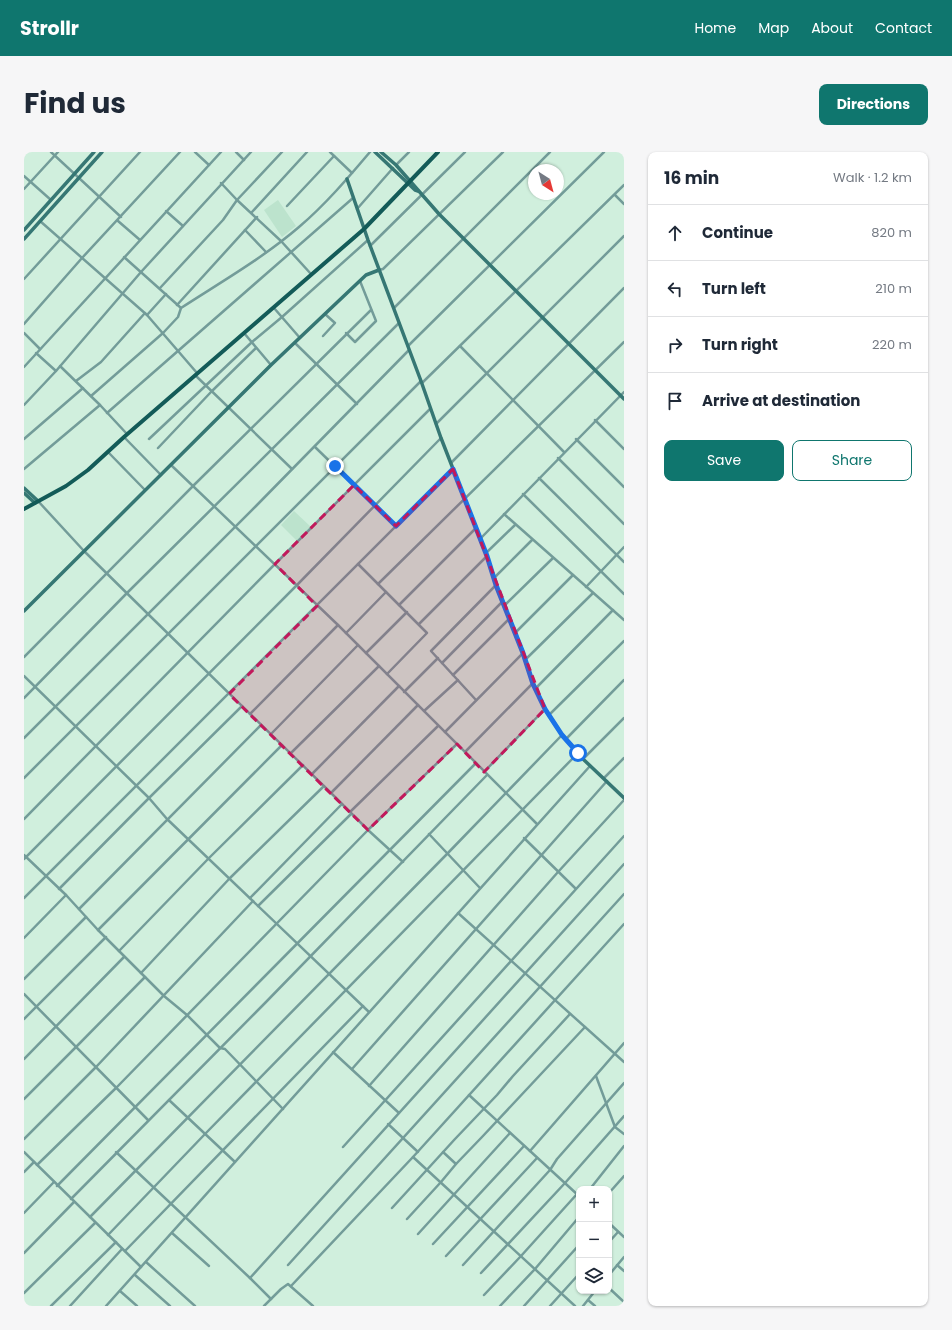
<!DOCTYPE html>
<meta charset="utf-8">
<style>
:root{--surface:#fff;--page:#f6f6f7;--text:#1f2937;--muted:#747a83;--line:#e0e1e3;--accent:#0f766e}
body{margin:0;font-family:Poppins,sans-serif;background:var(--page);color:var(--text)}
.controls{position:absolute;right:12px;bottom:12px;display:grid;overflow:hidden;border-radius:8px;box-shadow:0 1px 3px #0004}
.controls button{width:36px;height:36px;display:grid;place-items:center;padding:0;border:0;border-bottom:1px solid var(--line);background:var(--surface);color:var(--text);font:20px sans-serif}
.compass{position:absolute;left:504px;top:12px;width:36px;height:36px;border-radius:50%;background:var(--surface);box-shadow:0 1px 3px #0004;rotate:144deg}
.stop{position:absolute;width:12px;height:12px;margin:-9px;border:3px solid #1a73e8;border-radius:50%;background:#fff}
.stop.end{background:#1a73e8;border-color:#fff;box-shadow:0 1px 4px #0008}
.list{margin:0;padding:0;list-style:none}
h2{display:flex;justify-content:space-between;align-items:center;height:52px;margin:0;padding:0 16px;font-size:17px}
h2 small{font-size:13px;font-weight:400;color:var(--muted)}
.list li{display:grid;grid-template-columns:26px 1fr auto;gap:12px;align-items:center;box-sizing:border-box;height:56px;padding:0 16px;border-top:1px solid var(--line)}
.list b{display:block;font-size:15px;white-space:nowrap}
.list em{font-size:13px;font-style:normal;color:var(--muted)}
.actions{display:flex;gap:8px;padding:12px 16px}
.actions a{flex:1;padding:9px 0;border:1px solid var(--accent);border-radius:8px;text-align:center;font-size:14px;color:var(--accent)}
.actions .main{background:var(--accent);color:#fff}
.icon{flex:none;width:22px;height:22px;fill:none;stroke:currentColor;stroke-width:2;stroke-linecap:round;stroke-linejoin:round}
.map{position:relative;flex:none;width:600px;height:1154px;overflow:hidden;border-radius:8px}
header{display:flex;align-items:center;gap:24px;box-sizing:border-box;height:56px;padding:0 20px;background:var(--accent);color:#fff}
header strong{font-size:19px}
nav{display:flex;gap:22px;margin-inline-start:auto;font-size:14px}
.intro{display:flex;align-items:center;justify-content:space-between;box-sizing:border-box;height:96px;padding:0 24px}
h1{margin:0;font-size:28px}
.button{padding:10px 18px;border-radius:8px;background:var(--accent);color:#fff;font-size:14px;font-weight:700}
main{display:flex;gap:24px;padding:0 24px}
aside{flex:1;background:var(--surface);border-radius:8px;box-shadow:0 1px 3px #0004}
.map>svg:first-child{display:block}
.built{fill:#bce3cd}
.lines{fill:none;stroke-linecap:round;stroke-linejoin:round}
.street{stroke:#739c99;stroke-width:2.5}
.secondary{stroke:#367774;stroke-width:3.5}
.primary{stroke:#135b58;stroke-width:4}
.route{stroke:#1a73e8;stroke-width:5}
.marked{fill:#c2185b;fill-opacity:0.2;stroke:#c2185b;stroke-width:3;stroke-dasharray:8 5;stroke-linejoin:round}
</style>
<header>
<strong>Strollr</strong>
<nav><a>Home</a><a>Map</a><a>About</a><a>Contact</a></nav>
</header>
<div class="intro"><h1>Find us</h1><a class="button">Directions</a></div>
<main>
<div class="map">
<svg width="600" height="1154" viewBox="0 0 600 1154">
<rect width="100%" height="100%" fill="#d0efdd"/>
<!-- built -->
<g class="built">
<polygon points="254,48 272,74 258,85 240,58"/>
<polygon points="270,359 287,375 273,389 257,373"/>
</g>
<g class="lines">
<!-- street -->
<g class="street">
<polyline points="27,0 97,65"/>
<polyline points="171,0 185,13"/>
<polyline points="212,0 220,8"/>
<polyline points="306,0 328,21"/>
<polyline points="372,13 385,0"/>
<polyline points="0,24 27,48"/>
<polyline points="197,31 213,48 257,89 287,122"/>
<polyline points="0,37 34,0"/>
<polyline points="591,43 600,52"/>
<polyline points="263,54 310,4"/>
<polyline points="333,57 369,16"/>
<polyline points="142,59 159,74"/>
<polyline points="228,60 283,0"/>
<polyline points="16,69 123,163 173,221"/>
<polyline points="94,69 116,88"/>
<polyline points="221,78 242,100"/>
<polyline points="346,94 441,0"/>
<polyline points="100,105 157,156"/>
<polyline points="355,118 359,117 479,0"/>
<polyline points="0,127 116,0"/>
<polyline points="136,136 199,68 213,48 258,0"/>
<polyline points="153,153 233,65"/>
<polyline points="250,156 276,186"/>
<polyline points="370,156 526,0"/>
<polyline points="123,163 142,142"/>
<polyline points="0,172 58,106 156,0"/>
<polyline points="0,181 16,197"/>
<polyline points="220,181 247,213"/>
<polyline points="322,181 331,190 352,169 336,129"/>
<polyline points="299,184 311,171 301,162"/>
<polyline points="271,191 333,252"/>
<polyline points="384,194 580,0"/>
<polyline points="436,194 540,300"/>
<polyline points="12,201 32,219"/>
<polyline points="36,214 76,253 103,282"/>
<polyline points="0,215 197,0"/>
<polyline points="171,223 268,317"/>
<polyline points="52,229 77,210 121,161"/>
<polyline points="398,231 600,33"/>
<path d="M 67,244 L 139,181 L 154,165 L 157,156 C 197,130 239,106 275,75 C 301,53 324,26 346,0"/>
<polyline points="0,253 32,219 117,120 227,0"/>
<polyline points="83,261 329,46"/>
<polyline points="571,268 600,297"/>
<polyline points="412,272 600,84"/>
<polyline points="100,285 137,323"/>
<polyline points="0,287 59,236"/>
<polyline points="125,287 228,190 258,165 344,88"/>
<polyline points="552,287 600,335"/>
<polyline points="291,295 372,374"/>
<polyline points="134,296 187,240 232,196"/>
<polyline points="84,300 121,338"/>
<polyline points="534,306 600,372"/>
<polyline points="427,311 600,136"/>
<polyline points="147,313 314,473 513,672"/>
<polyline points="0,317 76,253"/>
<polyline points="515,326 600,410"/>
<polyline points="499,342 600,442"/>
<polyline points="14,349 60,399 124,462 307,641 344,678 379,710"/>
<polyline points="480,362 600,468"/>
<polyline points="456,387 600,240"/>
<polyline points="462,401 491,373"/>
<polyline points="334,412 403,481 363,522"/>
<polyline points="470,426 508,388"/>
<polyline points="354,432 600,190"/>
<polyline points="562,435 600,395"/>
<polyline points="375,453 452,376"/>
<polyline points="480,454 529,406"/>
<polyline points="395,472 463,404"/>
<polyline points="322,481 362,440"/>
<polyline points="491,481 549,423"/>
<polyline points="342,501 383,460"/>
<polyline points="0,505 169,334 347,158"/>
<polyline points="501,508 569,441"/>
<polyline points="418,511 478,450"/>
<polyline points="429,523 485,467"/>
<polyline points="0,524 125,646 143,667 345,860"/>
<polyline points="512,536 589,458"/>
<polyline points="380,540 414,506"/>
<polyline points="0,546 103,441 375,171"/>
<polyline points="452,548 407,499 472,433"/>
<polyline points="400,559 434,528"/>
<polyline points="226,562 314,473"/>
<polyline points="525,563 600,489"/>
<polyline points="421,580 499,501"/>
<polyline points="247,582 334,493"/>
<polyline points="0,586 232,354 385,198"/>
<polyline points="542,587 600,528"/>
<polyline points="441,600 509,531"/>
<polyline points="267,601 355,514"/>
<polyline points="559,607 600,566"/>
<polyline points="460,620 521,557"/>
<polyline points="288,622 375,534"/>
<polyline points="0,626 397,229"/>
<polyline points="580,626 600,606"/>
<polyline points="307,641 394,553"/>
<polyline points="326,660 414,574"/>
<polyline points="0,667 251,412 406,257"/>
<polyline points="405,682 456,736"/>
<polyline points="500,686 551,736"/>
<polyline points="0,703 42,743 74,778 140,844 163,863 196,896 201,897 259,957"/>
<polyline points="0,707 273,433 417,286"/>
<polyline points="35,737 125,646 218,554"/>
<polyline points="0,746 429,317"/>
<polyline points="226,746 318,652"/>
<polyline points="234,754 327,662"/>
<polyline points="55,757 237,573"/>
<polyline points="434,761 600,910"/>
<polyline points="74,778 258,593"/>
<polyline points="0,786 42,743"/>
<polyline points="95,799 185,706 279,613"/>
<polyline points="117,821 206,726 300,634"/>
<polyline points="0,827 62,765"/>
<polyline points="0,842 124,968"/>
<polyline points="0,867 82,785"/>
<polyline points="309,900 375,961"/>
<polyline points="0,907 100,805"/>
<polyline points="328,917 583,629"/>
<polyline points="572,924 591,975 600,982"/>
<polyline points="345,934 534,720 600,648"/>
<polyline points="445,943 555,1044"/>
<polyline points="0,947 52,895 121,825"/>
<polyline points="145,948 211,1010"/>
<polyline points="364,972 394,1000"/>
<polyline points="0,987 72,915 229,749"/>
<polyline points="319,995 600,684"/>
<polyline points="506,999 600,891"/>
<polyline points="0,1000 117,1115"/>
<polyline points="92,1000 226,1126"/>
<polyline points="419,1000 432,1012"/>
<polyline points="389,1005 551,1154"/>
<polyline points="13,1013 93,935 344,678 433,592"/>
<polyline points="0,1020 10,1010"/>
<polyline points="33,1034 452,611"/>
<polyline points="566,1037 600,994"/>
<polyline points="585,1041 600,1024"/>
<polyline points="47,1047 242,850 463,623"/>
<polyline points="368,1056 431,987 473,943 489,924 546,862"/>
<polyline points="0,1061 30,1030"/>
<polyline points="66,1065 423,702 538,583"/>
<polyline points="383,1067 417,1030 432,1012 458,985 561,875"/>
<polyline points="585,1071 600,1085"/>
<polyline points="148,1081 185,1114"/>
<polyline points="394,1082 486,981"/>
<polyline points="84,1083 181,982 554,601"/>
<polyline points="585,1090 594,1080"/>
<polyline points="409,1092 500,994"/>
<polyline points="101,1099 339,854"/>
<polyline points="0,1101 50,1050"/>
<polyline points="422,1104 513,1006"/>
<polyline points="122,1110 171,1154"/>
<polyline points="264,1113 600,742"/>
<polyline points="439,1113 526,1018 533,1007 600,931"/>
<polyline points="593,1113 600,1119"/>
<polyline points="457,1121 541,1031 600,964"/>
<polyline points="111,1123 146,1154"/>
<polyline points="585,1123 600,1105"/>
<polyline points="267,1134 389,1005 600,772"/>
<polyline points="585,1136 600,1150"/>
<polyline points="96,1139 113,1154"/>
<polyline points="0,1141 71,1071"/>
<polyline points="460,1143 497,1104 553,1042"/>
<polyline points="247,1147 226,1126 600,712"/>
<polyline points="564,1148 571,1154"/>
<polyline points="27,1154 92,1090"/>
<polyline points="46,1154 98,1097"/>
<polyline points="82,1154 566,614"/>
<polyline points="240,1154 257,1137 264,1132 289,1154"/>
<polyline points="476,1154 511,1117 555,1065"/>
<polyline points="500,1154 555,1093"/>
<polyline points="526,1154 555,1122"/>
<polyline points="559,1154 571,1139"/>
</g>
<!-- secondary -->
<g class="secondary">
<polyline points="351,0 391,38 394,39"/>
<polyline points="357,0 372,13 415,62 600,247"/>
<polyline points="323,27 344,88 397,229 417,286 463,404 472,433 499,501 509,531 521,557 538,583 559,607 600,646"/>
<polyline points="0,78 70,0"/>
<polyline points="0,87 78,0"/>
<polyline points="0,336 14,349"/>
<polyline points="0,341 11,351"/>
<polyline points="0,459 247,213 342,123 355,118"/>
</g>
<!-- primary -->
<polyline class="primary" points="0,357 42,334 64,318 100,285 340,77 414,0"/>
</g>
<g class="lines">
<!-- route -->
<polyline class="route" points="311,314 372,374 429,317 463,404 472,433 499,501 509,532 521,557 538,583 554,601"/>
</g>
<!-- marked area -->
<path class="marked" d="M 429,317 L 521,557 L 460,620 L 433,592 L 344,678 L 205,542 L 293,454 L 251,412 L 330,333 L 372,374 Z"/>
</svg>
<div class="controls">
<button>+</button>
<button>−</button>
<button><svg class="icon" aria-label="layers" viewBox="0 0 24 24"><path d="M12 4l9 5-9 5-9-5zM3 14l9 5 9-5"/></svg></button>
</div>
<svg class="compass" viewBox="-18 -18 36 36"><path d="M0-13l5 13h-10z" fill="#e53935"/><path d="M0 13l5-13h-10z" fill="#747a83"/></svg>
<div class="stop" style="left:554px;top:601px"></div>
<div class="stop end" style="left:311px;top:314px"></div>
</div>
<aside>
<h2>16 min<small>Walk · 1.2 km</small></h2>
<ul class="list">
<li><svg class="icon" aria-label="ahead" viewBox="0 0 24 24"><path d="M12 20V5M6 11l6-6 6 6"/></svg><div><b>Continue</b></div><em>820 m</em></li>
<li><svg class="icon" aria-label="left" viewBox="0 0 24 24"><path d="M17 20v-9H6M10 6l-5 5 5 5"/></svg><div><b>Turn left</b></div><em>210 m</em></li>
<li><svg class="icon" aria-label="right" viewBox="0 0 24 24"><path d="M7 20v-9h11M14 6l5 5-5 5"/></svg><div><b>Turn right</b></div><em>220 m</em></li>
<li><svg class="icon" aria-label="arrive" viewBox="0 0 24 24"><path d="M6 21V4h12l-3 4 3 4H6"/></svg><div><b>Arrive at destination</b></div></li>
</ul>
<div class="actions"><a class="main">Save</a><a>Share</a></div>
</aside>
</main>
